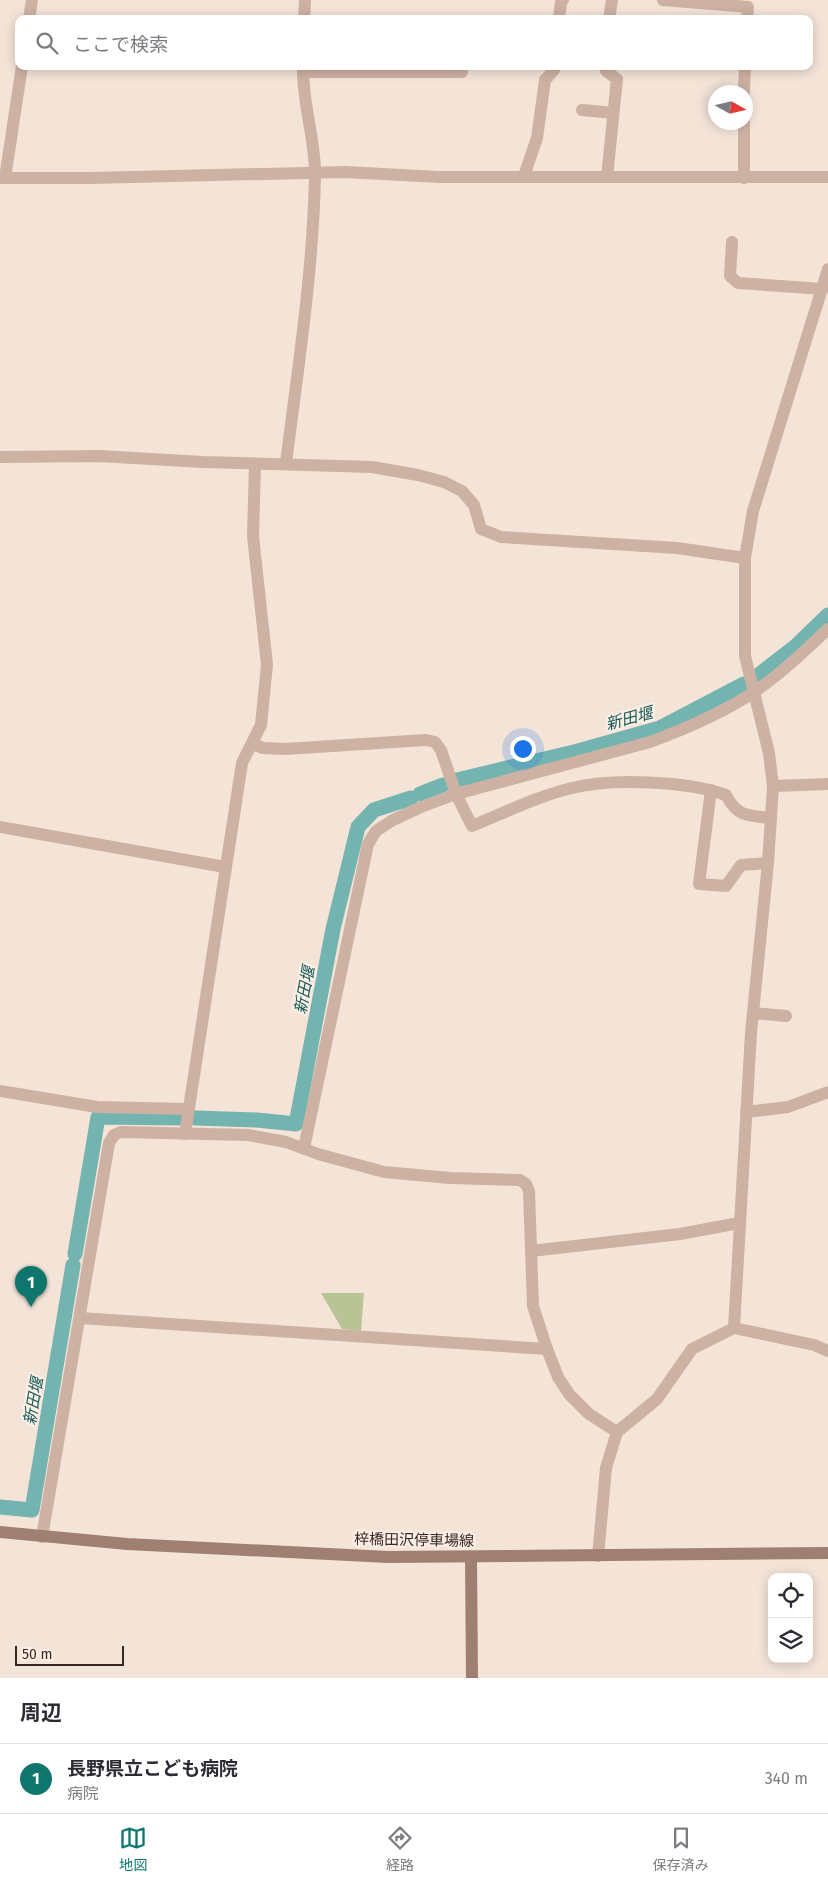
<!DOCTYPE html>
<html lang="ja">
<meta charset="utf-8">
<style>
:root{--surface:#fff;--page:#f7f7f7;--text:#2b2b33;--muted:#7c7c81;--line:#e1e1e2;--accent:#0f766e}
body{margin:0;font-family:"Fira Sans","Noto Sans JP",sans-serif;background:var(--page);color:var(--text)}
.controls{position:absolute;right:15px;bottom:15px;display:grid;overflow:hidden;border-radius:10px;box-shadow:0 2px 12px #0003}
.controls button{width:45px;height:45px;display:grid;place-items:center;padding:0;border:0;border-bottom:1px solid var(--line);background:var(--surface);color:var(--text);font:25px sans-serif}
.compass{position:absolute;left:708px;top:85px;width:45px;height:45px;border-radius:50%;background:var(--surface);box-shadow:0 2px 12px #0003;rotate:98deg}
.scale{position:absolute;left:15px;bottom:12px;width:109px;box-sizing:border-box;padding-left:5px;border:2px solid #362925;border-top:0;font-size:14px;line-height:18px;white-space:nowrap;color:#362925;-webkit-text-stroke:4px #fbeee4;paint-order:stroke}
.you{position:absolute;left:522px;top:748px;width:18px;height:18px;margin:-12px;border:4px solid #fff;border-radius:50%;background:#1a73e8;box-shadow:0 0 0 8px #1a73e833}
.badge{display:grid;place-items:center;width:32px;height:32px;border-radius:50%;background:var(--accent);color:#fff;font-size:16px;font-weight:700}
.pin{position:absolute;translate:-50% -41px;filter:drop-shadow(0 1px 2px #0008)}
.pin::after{content:'';position:absolute;top:26px;width:18px;height:15px;background:inherit;clip-path:polygon(0 0,100% 0,50% 100%)}
.list{margin:0;padding:0;list-style:none}
h2{display:flex;justify-content:space-between;align-items:center;height:65px;margin:0;padding:0 20px;font-size:21px}
h2 small{font-size:16px;font-weight:400;color:var(--muted)}
.list li{display:grid;grid-template-columns:32px 1fr auto;gap:15px;align-items:center;box-sizing:border-box;height:70px;padding:0 20px;border-top:1px solid var(--line)}
.list b{display:block;font-size:19px;white-space:nowrap}
.list p{margin:0;font-size:16px;white-space:nowrap;color:var(--muted)}
.list em{font-size:16px;font-style:normal;color:var(--muted)}
.icon{flex:none;width:28px;height:28px;fill:none;stroke:currentColor;stroke-width:2;stroke-linecap:round;stroke-linejoin:round}
.map{position:relative;flex:none;width:828px;height:1678px;overflow:hidden}
.search{position:absolute;background:var(--surface);box-shadow:0 2px 12px #0003;left:15px;right:15px;top:15px;height:55px;display:flex;align-items:center;gap:12px;box-sizing:border-box;padding:0 18px;border-radius:10px;color:var(--muted);font-size:19px}
.sheet{height:135px;background:var(--surface)}
nav{display:flex;justify-content:space-around;align-items:center;box-sizing:border-box;height:70px;border-top:1px solid var(--line);background:var(--surface);font-size:14px;color:var(--muted)}
nav a{display:grid;justify-items:center;gap:2px}
nav .on{color:var(--accent)}
.map>svg:first-child{display:block}
.green{fill:#b9c496}
.lines{fill:none;stroke-linecap:round;stroke-linejoin:round}
.canal{stroke:#73b3b0;stroke-width:15}
.street{stroke:#cdb1a2;stroke-width:12}
.secondary{stroke:#a07f73;stroke-width:12}
.labels{text-anchor:middle;stroke-width:4.5;stroke-linejoin:round;paint-order:stroke}
.street-label{font-size:15px;fill:#362925;stroke:#fbeee4}
.water-label{font-size:16px;font-style:italic;fill:#175c59;stroke:#fbeee4}
</style>
<div class="map">
<svg width="828" height="1678" viewBox="0 0 828 1678">
<rect width="100%" height="100%" fill="#f4e3d7"/>
<!-- green -->
<polygon class="green" points="321,1293 364,1293 361,1331 342,1329"/>
<g class="lines">
<!-- canal -->
<g class="canal">
<polyline points="756,677 796,646 828,615"/>
<polyline points="457,780 578,751 660,728 744,684"/>
<polyline points="420,794 443,785"/>
<polyline points="195,1118 257,1120 296,1124 333,929 358,827 374,810 411,798"/>
<polyline points="75,1254 98,1117 179,1118"/>
<polyline points="0,1507 32,1510 73,1265"/>
</g>
<!-- street -->
<g class="street">
<polyline points="663,0 748,7 747,19"/>
<polyline points="29,19 32,0"/>
<polyline points="304,19 305,0"/>
<polyline points="559,19 561,2 563,0"/>
<polyline points="609,19 612,0"/>
<polyline points="605,66 606,71 617,79 607,177"/>
<polyline points="303,72 462,72"/>
<polyline points="744,92 745,66"/>
<polyline points="582,110 613,113"/>
<polyline points="744,122 744,178"/>
<polyline points="524,176 537,138 545,80 554,70 554,66"/>
<polyline points="0,178 90,178 345,172 439,177 828,177"/>
<polyline points="5,178 22,66"/>
<polyline points="732,242 730,276 738,283 823,289"/>
<polyline points="0,457 99,456 203,462 372,467 418,475 444,482 462,491 474,505 481,529 501,537 677,548 745,558"/>
<path d="M 286,463 C 298,368 313,272 315,176 C 316,141 302,104 303,66"/>
<path d="M 252,744 L 263,748 L 285,749 L 426,740 L 435,742 L 441,750 L 456,794 L 472,826 C 504,813 538,796 572,788 C 612,778 687,781 726,795 C 738,818 748,815 771,818"/>
<polyline points="773,786 828,784"/>
<polyline points="711,790 699,884 726,886 741,865 768,863"/>
<polyline points="0,827 225,867"/>
<polyline points="753,1013 786,1016"/>
<polyline points="0,1091 97,1107 188,1109"/>
<polyline points="746,1112 788,1107 828,1092"/>
<polyline points="185,1134 242,763 261,725 267,665 253,536 255,464"/>
<path d="M 304,1148 L 368,844 L 376,831 L 393,820 L 421,807 L 456,794 L 650,742 C 685,729 723,713 754,692 C 781,674 804,651 828,629"/>
<polyline points="531,1251 680,1234 739,1223"/>
<polyline points="80,1318 547,1349"/>
<polyline points="734,1328 751,1033 768,863 773,786 769,753 745,656 745,558 753,511 828,269"/>
<polyline points="42,1537 109,1143 114,1135 121,1132 248,1135 286,1142 318,1154 384,1172 450,1178 520,1180 526,1184 529,1191 533,1306 547,1349 558,1377 569,1394 589,1414 617,1432"/>
<polyline points="598,1556 606,1468 617,1432 657,1399 692,1349 734,1328 814,1345 828,1351"/>
</g>
<!-- secondary -->
<g class="secondary">
<polyline points="0,1532 127,1544 388,1557 828,1553"/>
<polyline points="471,1557 472,1678"/>
</g>
</g>
<g class="labels">
<!-- street labels -->
<g class="street-label">
<text transform="translate(414 1540) rotate(1)" y="5">梓橋田沢停車場線</text>
</g>
<!-- water labels -->
<g class="water-label">
<text transform="translate(629 718) rotate(-15)" y="6">新田堰</text>
<text transform="translate(304 990) rotate(-79)" y="6">新田堰</text>
<text transform="translate(33 1401) rotate(-80)" y="6">新田堰</text>
</g>
</g>
</svg>
<div class="controls">
<button><svg class="icon" aria-label="locate" viewBox="0 0 24 24"><circle cx="12" cy="12" r="6"/><path d="M12 2v4M12 18v4M2 12h4M18 12h4"/></svg></button>
<button><svg class="icon" aria-label="layers" viewBox="0 0 24 24"><path d="M12 4l9 5-9 5-9-5zM3 14l9 5 9-5"/></svg></button>
</div>
<svg class="compass" viewBox="-18 -18 36 36"><path d="M0-13l5 13h-10z" fill="#e53935"/><path d="M0 13l5-13h-10z" fill="#7c7c81"/></svg>
<div class="scale">50 m</div>
<div class="you"></div>
<div class="pin badge" style="left:31px;top:1307px">1</div>
<div class="search"><svg class="icon" aria-label="search" viewBox="0 0 24 24"><circle cx="10" cy="10" r="6"/><path d="M15 15l6 6"/></svg>ここで検索</div>
</div>
<section class="sheet">
<h2>周辺<small></small></h2>
<ul class="list">
<li><span class="badge">1</span><div><b>長野県立こども病院</b><p>病院</p></div><em>340 m</em></li>
</ul>
</section>
<nav>
<a class="on"><svg class="icon" aria-label="map" viewBox="0 0 24 24"><path d="M3 6l6-2 6 2 6-2v14l-6 2-6-2-6 2zM9 4v14M15 6v14"/></svg>地図</a>
<a><svg class="icon" aria-label="directions" viewBox="0 0 24 24"><path d="M12 3l9 9-9 9-9-9zM9 14v-3h6M13 9l2 2-2 2"/></svg>経路</a>
<a><svg class="icon" aria-label="saved" viewBox="0 0 24 24"><path d="M7 4h10v16l-5-4-5 4z"/></svg>保存済み</a>
</nav>
